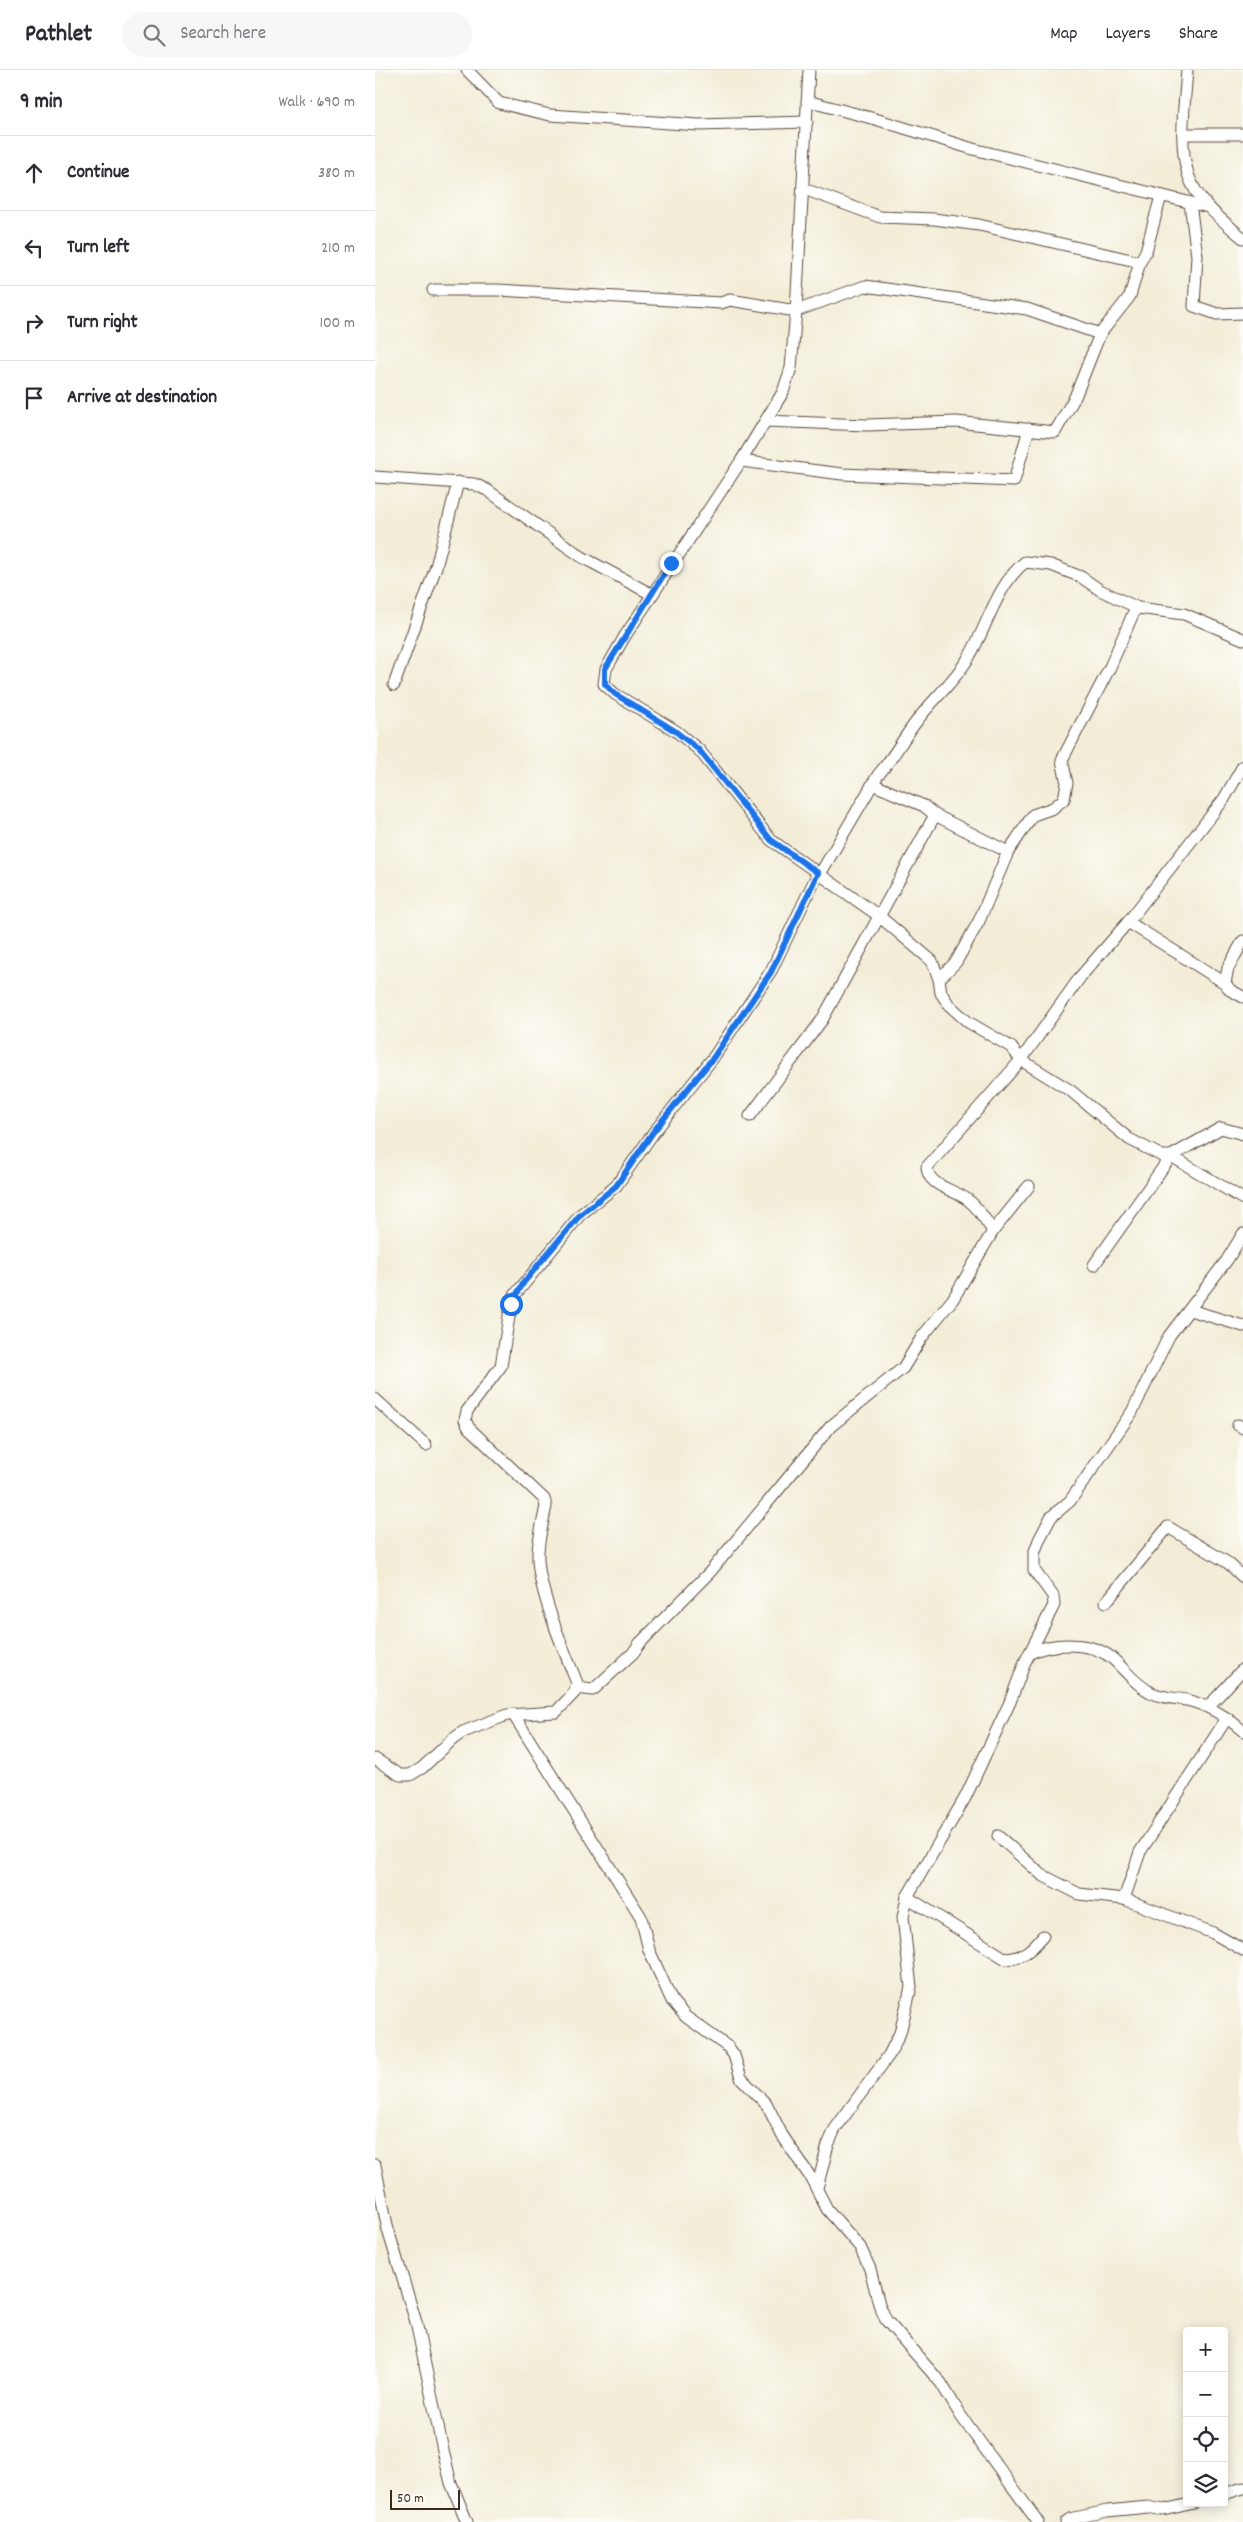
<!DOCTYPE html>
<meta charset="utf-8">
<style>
:root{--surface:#fff;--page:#f7f7f7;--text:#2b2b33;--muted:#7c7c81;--line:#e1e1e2}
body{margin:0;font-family:Dekko,sans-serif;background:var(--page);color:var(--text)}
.controls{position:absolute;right:15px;bottom:15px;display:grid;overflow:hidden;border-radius:5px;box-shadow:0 2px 12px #0003}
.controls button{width:45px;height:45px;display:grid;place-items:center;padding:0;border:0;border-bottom:1px solid var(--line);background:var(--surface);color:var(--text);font:25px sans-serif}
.scale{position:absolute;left:15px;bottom:12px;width:70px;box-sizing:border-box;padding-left:5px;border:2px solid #3b2a1e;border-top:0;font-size:14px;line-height:18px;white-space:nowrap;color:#3b2a1e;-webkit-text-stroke:4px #fdfcf7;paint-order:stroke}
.stop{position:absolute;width:15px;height:15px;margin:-11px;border:4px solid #1a73e8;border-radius:50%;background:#fff}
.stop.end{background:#1a73e8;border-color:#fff;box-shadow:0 1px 5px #0008}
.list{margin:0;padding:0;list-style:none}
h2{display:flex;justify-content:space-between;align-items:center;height:65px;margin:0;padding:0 20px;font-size:21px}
h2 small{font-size:16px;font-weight:400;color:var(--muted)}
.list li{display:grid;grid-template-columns:32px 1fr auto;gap:15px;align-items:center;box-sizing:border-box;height:75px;padding:0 20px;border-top:1px solid var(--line)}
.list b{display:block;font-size:19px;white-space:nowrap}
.list em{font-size:16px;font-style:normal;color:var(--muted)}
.icon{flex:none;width:28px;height:28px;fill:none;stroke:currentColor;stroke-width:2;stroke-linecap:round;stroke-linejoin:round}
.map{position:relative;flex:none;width:868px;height:2452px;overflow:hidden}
header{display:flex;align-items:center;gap:30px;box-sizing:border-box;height:70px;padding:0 25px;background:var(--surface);border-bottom:1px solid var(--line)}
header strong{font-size:24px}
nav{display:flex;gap:28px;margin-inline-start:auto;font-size:18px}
.search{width:350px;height:45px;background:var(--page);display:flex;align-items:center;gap:12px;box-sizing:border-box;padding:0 18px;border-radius:28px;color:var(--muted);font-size:19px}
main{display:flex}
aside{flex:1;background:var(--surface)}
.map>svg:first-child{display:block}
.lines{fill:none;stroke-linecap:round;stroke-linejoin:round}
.minor-casing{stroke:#57473a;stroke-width:13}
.minor{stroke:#fff;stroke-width:11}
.route{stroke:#1a73e8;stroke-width:6}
</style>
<header>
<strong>Pathlet</strong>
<div class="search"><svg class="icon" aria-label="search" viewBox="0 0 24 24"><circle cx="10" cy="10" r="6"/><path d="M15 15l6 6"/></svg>Search here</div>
<nav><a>Map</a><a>Layers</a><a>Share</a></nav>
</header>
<main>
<aside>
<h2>9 min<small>Walk · 690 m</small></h2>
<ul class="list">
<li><svg class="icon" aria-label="ahead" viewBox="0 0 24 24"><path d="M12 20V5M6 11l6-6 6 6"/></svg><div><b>Continue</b></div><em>380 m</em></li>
<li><svg class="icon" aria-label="left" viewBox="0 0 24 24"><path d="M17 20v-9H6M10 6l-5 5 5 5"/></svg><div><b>Turn left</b></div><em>210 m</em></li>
<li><svg class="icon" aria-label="right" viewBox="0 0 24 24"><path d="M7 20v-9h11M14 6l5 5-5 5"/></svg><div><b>Turn right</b></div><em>100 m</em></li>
<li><svg class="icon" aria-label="arrive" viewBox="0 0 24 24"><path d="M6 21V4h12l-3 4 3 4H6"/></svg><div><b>Arrive at destination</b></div></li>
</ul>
</aside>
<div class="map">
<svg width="868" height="2452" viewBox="0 0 868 2452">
<rect width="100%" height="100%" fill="#fdfcf7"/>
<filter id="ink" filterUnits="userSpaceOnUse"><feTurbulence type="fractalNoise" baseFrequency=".02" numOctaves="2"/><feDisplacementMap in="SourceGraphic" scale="10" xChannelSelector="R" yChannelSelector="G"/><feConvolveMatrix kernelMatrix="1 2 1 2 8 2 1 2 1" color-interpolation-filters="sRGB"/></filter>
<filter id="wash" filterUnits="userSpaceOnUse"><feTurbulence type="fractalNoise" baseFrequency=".0096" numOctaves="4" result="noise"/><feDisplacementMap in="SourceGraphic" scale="20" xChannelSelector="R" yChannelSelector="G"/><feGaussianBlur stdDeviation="1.12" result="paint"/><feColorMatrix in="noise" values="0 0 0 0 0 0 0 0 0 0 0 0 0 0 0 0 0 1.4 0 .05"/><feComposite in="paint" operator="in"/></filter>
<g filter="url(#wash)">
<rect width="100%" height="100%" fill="#f3edd8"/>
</g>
<g filter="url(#ink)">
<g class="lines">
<!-- minor casing -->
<g class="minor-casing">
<g id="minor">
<polyline points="92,0 124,33 175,45 324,55 432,52"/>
<polyline points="434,0 421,241 416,298 408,322 366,391 250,566 231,599 229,614 240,624 301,661 324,680 396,770 504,846 557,891 564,909 566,923 574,935 593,952 636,977 646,990 696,1021 754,1069 787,1086 796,1086 846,1058 868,1064"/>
<path d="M 812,0 C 810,33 803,72 813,104 C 821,131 848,151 868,168"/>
<polyline points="432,31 500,49 598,79 833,137"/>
<polyline points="808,64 868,64"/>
<polyline points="429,119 505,147 559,149 604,155 765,192"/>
<polyline points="815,133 822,186 819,236 842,244 868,243"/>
<polyline points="58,220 122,220 346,233 355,230 421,241 490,216 652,239 725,264"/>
<polyline points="390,351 491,355 581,352 680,362 700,327 725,264 755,226 765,192 771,181 786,126"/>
<polyline points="366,391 467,404 639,411 654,359"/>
<polyline points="0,407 99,414 112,420 207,487 276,524"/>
<polyline points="19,615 61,497 83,412"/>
<polyline points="497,714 549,736 560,745 633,782"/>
<path d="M 445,804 L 503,705 C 518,688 528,669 541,652 C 558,629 580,611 594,587 C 613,555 621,516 650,492 L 676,495 L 706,507 L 725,520 L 763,538 L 809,544 L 868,569"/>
<polyline points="753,852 850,913"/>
<polyline points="868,871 853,898 850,913 855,920 868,927"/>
<polyline points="564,909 581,892 604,851 633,782 658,745 678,738 689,729 692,713 687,690 735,597 761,537"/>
<polyline points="375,1046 447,950 560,745"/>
<path d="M 618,1161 C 611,1151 603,1137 593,1130 C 579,1119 553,1117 552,1097 L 646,990 L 706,906 L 753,852 L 849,729 L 868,696"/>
<polyline points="719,1195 796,1086 868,1129"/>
<polyline points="815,1240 868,1256"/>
<polyline points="0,1329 51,1375"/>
<polyline points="863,1355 868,1358"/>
<polyline points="731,1532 793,1457 853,1493 868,1507"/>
<path d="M 655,1583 C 679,1572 719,1571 739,1590 C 751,1601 762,1616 777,1623 C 788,1628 800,1628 811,1630 C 834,1635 851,1646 868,1661"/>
<polyline points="202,1618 218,1620 258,1583 265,1573 335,1502 456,1356 528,1298 547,1267 578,1229 618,1161 654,1116"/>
<polyline points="833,1637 868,1599"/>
<polyline points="138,1644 266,1847 274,1880 297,1931 311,1947 353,1977 359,1985 366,2008 392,2035 407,2065 436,2108 452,2139 485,2177 495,2199 504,2234 511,2250 566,2313 586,2346 663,2452"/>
<path d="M 0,1689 L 25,1705 L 35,1705 L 47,1698 L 78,1669 L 88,1662 L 132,1645 L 181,1642 L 200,1622 L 202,1613 C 189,1580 161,1516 163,1482 C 164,1466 168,1451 171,1436 L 169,1429 L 94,1358 L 90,1350 L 92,1341 L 126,1296 L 136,1234 L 140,1225 L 205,1145 L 241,1116 L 279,1062 L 338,988 L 396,901 L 443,803"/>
<polyline points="623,1766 667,1805 704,1824 749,1829 838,1863 868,1880"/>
<path d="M 532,1827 L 631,1889 C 648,1888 657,1879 668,1866"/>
<polyline points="749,1829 765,1782 852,1648"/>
<polyline points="0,2095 13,2160 41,2252 69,2385 76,2413 92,2452"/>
<polyline points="442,2118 453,2075 460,2059 514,1985 525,1963 536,1917 528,1847 532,1827 590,1728 635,1632 650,1592 679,1535 678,1526 659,1500 659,1484 664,1470 676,1447 695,1431 757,1342 794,1266 852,1190 868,1164"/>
<polyline points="849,2424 868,2418"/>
<polyline points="691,2452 695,2449 732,2441 773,2437 788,2440 819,2433"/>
</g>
</g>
<!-- minor -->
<use href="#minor" class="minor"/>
</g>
</g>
<g class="lines" filter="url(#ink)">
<!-- route -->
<polyline class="route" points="136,1234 149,1212 205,1145 241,1116 278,1062 338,988 396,902 443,803 396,770 324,680 300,661 240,624 230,614 230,599 296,493"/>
</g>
</svg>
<div class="controls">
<button>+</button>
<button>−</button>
<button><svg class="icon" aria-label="locate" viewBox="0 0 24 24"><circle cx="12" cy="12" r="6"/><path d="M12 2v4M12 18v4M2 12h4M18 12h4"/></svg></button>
<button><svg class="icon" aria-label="layers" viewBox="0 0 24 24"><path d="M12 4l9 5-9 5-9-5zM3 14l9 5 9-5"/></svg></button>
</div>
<div class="scale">50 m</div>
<div class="stop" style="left:136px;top:1234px"></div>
<div class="stop end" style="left:296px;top:493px"></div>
</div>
</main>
